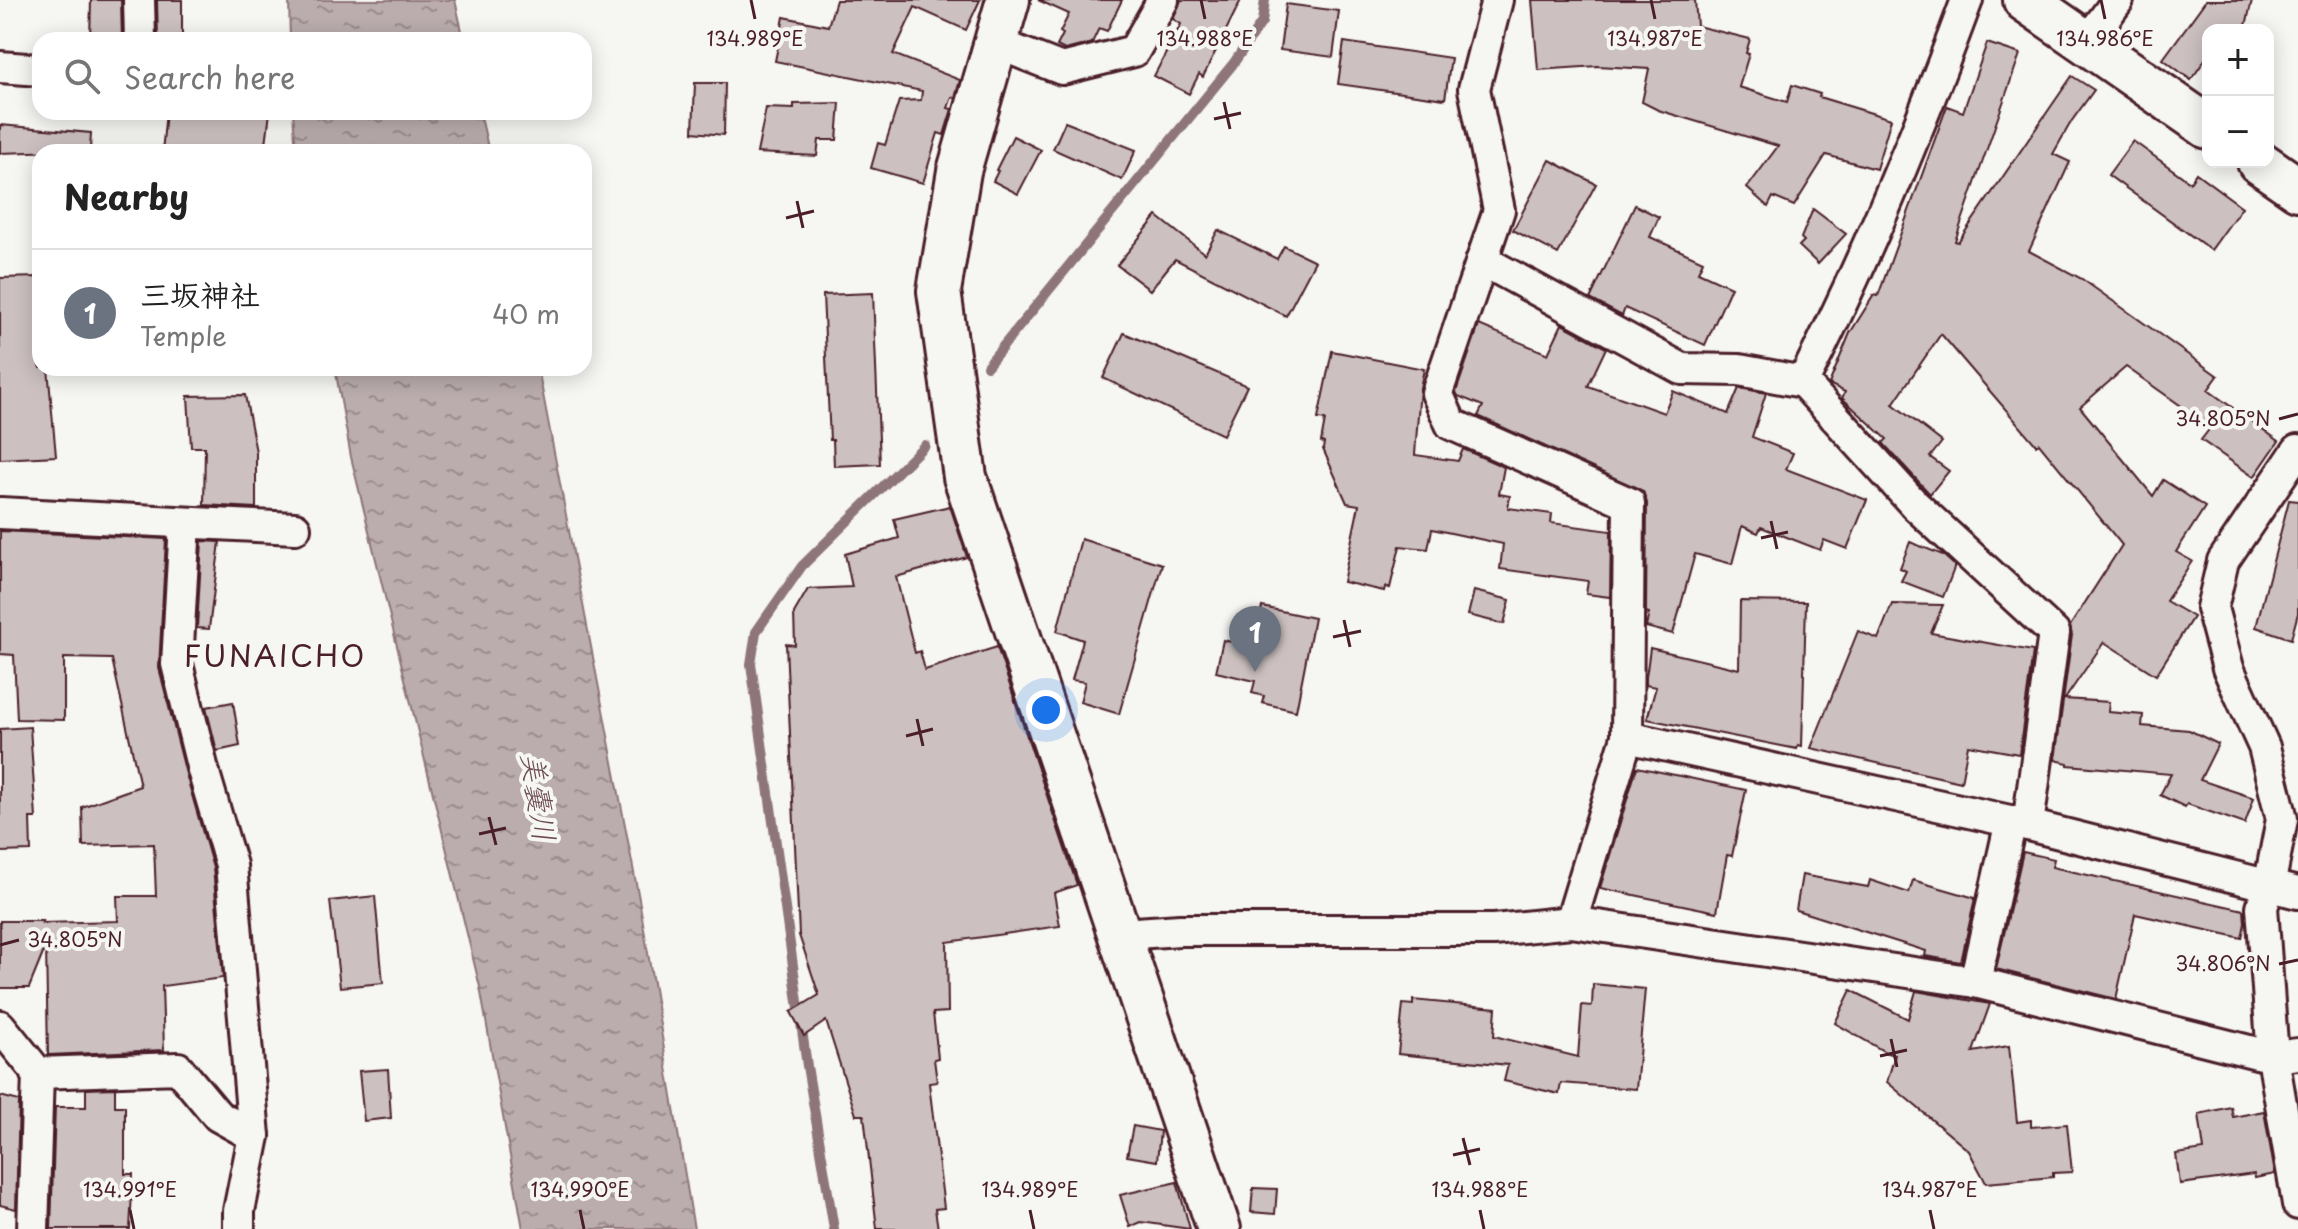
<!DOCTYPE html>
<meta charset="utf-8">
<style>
:root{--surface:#fff;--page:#f2f2f2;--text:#222;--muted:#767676;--line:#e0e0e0;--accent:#b45309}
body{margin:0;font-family:"Playpen Sans","Klee One",sans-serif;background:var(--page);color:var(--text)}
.controls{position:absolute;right:24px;top:24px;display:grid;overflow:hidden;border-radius:16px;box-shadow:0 4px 20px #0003}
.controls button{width:72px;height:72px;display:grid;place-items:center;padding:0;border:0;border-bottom:2px solid var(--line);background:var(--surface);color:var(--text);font:40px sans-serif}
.you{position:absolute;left:1046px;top:710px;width:28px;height:28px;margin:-20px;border:6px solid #fff;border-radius:50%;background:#1a73e8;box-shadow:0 0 0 12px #1a73e833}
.badge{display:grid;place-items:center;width:52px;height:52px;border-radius:50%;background:var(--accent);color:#fff;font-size:26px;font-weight:700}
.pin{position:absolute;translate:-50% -66px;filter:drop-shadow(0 2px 4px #0008)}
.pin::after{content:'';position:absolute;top:42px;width:28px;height:24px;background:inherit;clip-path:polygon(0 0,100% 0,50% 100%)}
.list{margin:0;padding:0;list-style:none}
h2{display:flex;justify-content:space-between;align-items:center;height:104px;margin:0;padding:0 32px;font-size:34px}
h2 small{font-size:26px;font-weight:400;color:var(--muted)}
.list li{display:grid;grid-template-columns:52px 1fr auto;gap:24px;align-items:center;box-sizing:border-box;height:128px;padding:0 32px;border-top:2px solid var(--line)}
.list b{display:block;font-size:30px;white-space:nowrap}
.list p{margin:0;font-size:26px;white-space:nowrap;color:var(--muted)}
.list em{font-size:26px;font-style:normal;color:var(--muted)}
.icon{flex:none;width:44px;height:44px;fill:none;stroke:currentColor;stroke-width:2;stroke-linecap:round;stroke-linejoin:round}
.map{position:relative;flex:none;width:2298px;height:1229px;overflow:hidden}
.search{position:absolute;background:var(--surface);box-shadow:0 4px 20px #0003;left:32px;top:32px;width:560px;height:88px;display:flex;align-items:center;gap:20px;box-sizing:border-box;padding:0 28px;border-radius:24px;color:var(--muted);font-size:30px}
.panel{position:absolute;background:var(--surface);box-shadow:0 4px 20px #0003;left:32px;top:144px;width:560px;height:232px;border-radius:24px}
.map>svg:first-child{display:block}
.water{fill:url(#water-ripples);stroke:#8e747a;stroke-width:2}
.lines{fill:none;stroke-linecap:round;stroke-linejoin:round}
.stream{stroke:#8e747a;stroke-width:10}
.building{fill:#ccc1c0;stroke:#4a1f2b;stroke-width:2}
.street-casing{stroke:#4a1f2b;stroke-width:36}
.secondary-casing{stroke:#4a1f2b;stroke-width:48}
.street{stroke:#f6f6f2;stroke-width:30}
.secondary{stroke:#f6f6f2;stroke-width:42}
.ticks{fill:none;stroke:#4a1f2b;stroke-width:3}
.labels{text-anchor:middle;stroke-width:8;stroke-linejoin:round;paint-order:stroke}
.neighbourhood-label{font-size:30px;letter-spacing:2px;fill:#4a1f2b;stroke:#f6f6f2}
.water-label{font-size:30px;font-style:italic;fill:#6c4a52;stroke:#f6f6f2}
.ticks-label{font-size:20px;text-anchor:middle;fill:#4a1f2b;stroke:#f6f6f2;stroke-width:8;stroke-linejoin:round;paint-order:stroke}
</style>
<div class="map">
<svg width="2298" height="1229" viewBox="0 0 2298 1229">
<defs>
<pattern id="water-ripples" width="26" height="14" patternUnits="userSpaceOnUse" patternTransform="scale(2)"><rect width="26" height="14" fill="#bbadae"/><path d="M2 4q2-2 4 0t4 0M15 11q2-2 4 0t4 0" fill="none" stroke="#9a8c8e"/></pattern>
</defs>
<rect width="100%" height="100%" fill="#f6f6f2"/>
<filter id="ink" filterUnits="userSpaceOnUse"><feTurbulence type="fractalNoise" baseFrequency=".0125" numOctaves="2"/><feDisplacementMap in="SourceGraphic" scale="16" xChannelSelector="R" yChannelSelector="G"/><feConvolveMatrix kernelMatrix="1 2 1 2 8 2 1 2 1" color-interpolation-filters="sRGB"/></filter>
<g filter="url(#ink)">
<!-- water -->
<g class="water">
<polygon points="289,0 455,0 464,40 290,40"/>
<polygon points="293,112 480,112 489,152 296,152"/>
<polygon points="335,368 538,368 639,899 694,1229 523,1229 480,987 351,457"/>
</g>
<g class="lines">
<!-- stream -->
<g class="stream">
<polyline points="987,366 1233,64 1262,22 1265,0"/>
<polyline points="834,1229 807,1066 751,664 756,632 802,566 925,445"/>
</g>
</g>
<!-- building -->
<g class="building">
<polygon points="91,0 121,0 122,40 90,40"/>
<polygon points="157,0 182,0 182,40 158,40"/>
<polygon points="836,0 980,0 966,30 915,7 893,54 960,80 955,98 952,97 948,108 952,109 944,135 938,133 923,183 871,168 878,143 885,145 899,101 921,100 922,91 775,61 784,17 828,26"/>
<polygon points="1038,0 1122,0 1107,31 1099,28 1092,43 1065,50 1057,46 1063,34 1060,32 1069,14"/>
<polygon points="1181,0 1241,0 1203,77 1199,74 1189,94 1154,76 1181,24 1173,19"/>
<polygon points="1532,0 1695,0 1697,26 1750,39 1746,53 1749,54 1739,87 1787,102 1792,85 1820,94 1819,97 1891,119 1876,169 1826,155 1794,206 1773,197 1768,207 1747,188 1778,146 1658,110 1642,102 1649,69 1598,66 1538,70"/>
<polygon points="2206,0 2252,0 2245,30 2208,30 2208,55 2191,80 2163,59"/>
<polygon points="1286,4 1339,11 1333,57 1280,50"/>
<polygon points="1344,42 1451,58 1445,99 1338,84"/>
<polygon points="1987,43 2020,54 1955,241 1958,242 2072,76 2094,90 2071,122 2053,154 2070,162 2029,251 2082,279 2218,376 2208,390 2279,441 2254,477 2201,440 2211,427 2126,367 2080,407 2153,496 2163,480 2205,507 2176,552 2192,561 2166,601 2193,617 2156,675 2104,642 2065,699 2109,702 2108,712 2143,715 2142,726 2189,730 2218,744 2200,780 2254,798 2245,824 2187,804 2185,807 2160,795 2171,774 2068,765 2068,763 2055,760 2072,635 2070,626 2122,545 2039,443 2036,445 1941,334 1893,404 1942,442 1930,457 1949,471 1930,494 1883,443 1887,439 1842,398 1845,392 1829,384 1850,333 1874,295 1878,296 1947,106 1963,112"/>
<polygon points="695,83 725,83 724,135 693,132"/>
<polygon points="840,103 837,140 819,140 817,156 757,153 766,108 794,109 794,104"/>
<polygon points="166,112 270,112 265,152 162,152"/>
<polygon points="1065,122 1136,150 1122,180 1053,149"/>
<polygon points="0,125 91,133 90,150 0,153"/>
<polygon points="1013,136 1041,150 1018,194 993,181 998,171 996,170"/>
<polygon points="2133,141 2190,182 2196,173 2242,207 2211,250 2108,175"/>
<polygon points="1550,160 1596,184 1558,254 1513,230"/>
<polygon points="1635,205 1659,217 1650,237 1703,261 1698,272 1731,287 1705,345 1625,308 1622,316 1590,299"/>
<polygon points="1813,209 1846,234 1818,264 1799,246 1804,241 1801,238"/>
<polygon points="1157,216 1205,254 1218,230 1277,259 1284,246 1315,261 1286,316 1175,259 1150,290 1117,265"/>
<polygon points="40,277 40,368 48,368 56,456 0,459 0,278"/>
<polygon points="873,293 880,464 834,466 833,440 830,440 823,295"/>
<polygon points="1562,324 1606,348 1588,386 1664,413 1673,391 1728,414 1739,388 1766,393 1752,437 1793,453 1786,469 1867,500 1847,549 1824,540 1820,550 1761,527 1758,533 1742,526 1732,564 1695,554 1673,634 1646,627 1649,613 1646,612 1647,503 1643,491 1478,416 1483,406 1458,396 1456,392 1479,325 1548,354"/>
<polygon points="1124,333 1247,386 1223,435 1103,378"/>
<polygon points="1332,351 1424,369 1420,388 1415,455 1458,461 1463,449 1504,467 1499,494 1510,496 1508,508 1552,514 1551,523 1611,531 1610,597 1586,594 1588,581 1500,569 1503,544 1432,529 1428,549 1400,546 1390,588 1385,587 1384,591 1343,582 1359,505 1347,503 1323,449 1324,443 1321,442 1325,420 1318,419"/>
<polygon points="245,395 256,452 256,508 204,505 205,447 191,447 188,396"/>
<polygon points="2289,500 2298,501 2298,613 2291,639 2256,627"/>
<polygon points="950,506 967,557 896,577 915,653 920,651 925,670 997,647 1077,885 1054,893 1060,926 947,942 948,1012 933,1013 938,1058 934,1059 937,1082 929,1083 944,1208 935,1209 938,1229 877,1229 864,1115 856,1115 826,1021 804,1036 791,1012 819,995 799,935 786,644 795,645 794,613 808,589 852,587 845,554 899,538 894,519"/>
<polygon points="0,531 166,539 159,668 186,774 213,868 223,978 162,986 164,1050 48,1055 46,946 29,988 0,988 0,921 43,921 42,923 118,921 117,896 156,896 154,844 83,846 82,807 140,786 112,659 64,658 64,720 17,719 14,655 0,654"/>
<polygon points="1081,539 1162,564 1119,714 1080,702 1085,682 1072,680 1083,640 1057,631"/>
<polygon points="202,541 220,542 209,629 197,628"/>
<polygon points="1910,542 1943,555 1955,566 1943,597 1901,581 1906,571 1900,568"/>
<polygon points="1474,591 1510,600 1504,624 1468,615"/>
<polygon points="1740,601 1806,602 1802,746 1798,745 1797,749 1647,719 1656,687 1645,685 1650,648 1739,669"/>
<polygon points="1892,604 1943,605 1931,633 2033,651 2019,754 1968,745 1961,782 1811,748 1858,631 1878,639"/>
<polygon points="1262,607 1314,618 1296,711 1262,703 1264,696 1252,693 1255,681 1216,672 1223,640 1254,647"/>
<polygon points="233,702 240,746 217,751 206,707"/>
<polygon points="30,727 36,818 30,818 31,851 0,852 0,729"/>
<polygon points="1637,767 1746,790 1732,856 1727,855 1717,912 1600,888"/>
<polygon points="2023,852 2054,859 2052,867 2244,910 2245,923 2242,938 2135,914 2116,999 1996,969"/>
<polygon points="1802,875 1868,887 1870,880 1909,893 1913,880 1975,898 1961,962 1925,956 1926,951 1796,910"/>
<polygon points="375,896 383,983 340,987 330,901"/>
<polygon points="1593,984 1645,989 1636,1089 1561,1083 1559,1094 1504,1081 1508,1065 1398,1054 1403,1004 1413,1005 1413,1000 1496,1008 1494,1036 1578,1057 1582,1005 1592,1006"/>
<polygon points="1851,990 1908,1019 1916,991 1990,1004 1973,1052 2009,1046 2017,1122 2031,1120 2031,1127 2067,1124 2072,1172 2053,1173 2053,1177 1986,1183 1969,1151 1887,1082 1895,1055 1887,1053 1835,1023"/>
<polygon points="388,1069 391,1118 364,1121 359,1071"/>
<polygon points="115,1088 115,1106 125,1106 125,1174 133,1174 130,1229 51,1229 55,1107 86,1107 86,1089"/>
<polygon points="0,1096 19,1101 16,1209 0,1205"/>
<polygon points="2231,1107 2233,1117 2264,1111 2275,1174 2255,1178 2254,1174 2180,1184 2176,1154 2204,1150 2199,1114"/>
<polygon points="1133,1126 1160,1131 1157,1161 1127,1156"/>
<polygon points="1177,1182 1190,1229 1141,1222 1130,1227 1120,1195"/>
<polygon points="1253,1188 1277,1189 1275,1214 1251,1212"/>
</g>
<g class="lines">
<!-- street casing -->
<g class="street-casing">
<g id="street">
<polyline points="139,0 140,40"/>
<polyline points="1497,0 1474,89 1499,210 1437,393 1451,424 1629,503 1627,737 1571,922"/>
<path d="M 1967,0 C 1919,130 1866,259 1803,382 L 1915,505 L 2054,633 L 2028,825"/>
<polyline points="2087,42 2118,0"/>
<polyline points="996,43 1062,69 1134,51 1163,0"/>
<polyline points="0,67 40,70"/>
<polyline points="1482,260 1682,369 1739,370 1803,382"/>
<polyline points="2298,450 2223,561 2212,608 2228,668 2264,747 2282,819 2269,887 2262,907 2273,1057 2298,1204"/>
<polyline points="0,513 295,528"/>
<polyline points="185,523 177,664 203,770 231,865 254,1136 239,1211 239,1229"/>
<polyline points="1627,737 2028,825 2298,893"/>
<polyline points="1121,934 1180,930 1494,930 1571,922 1975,982 2273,1057 2298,1054"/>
<polyline points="1975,982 2011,821"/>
<polyline points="0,1026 38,1073 33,1229"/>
<polyline points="38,1073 178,1068 218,1116 254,1136"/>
</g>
</g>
<!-- secondary casing -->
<g class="secondary-casing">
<g id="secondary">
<polyline points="1008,0 959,171 939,291 965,477 1219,1229"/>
<polyline points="2025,0 2208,127"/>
<polyline points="2259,162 2298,189"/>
</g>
</g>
<!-- street -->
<use href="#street" class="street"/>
<!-- secondary -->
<use href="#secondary" class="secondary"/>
</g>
</g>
<!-- ticks -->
<path class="ticks" d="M 751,0 L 755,19M 1201,0 L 1205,19M 1651,0 L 1655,19M 2101,0 L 2105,19M 1224,102 L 1230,129M 1214,119 L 1241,113M 797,201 L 803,228M 786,218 L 814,211M 2279,419 L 2298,414M 1771,521 L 1777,549M 1761,538 L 1788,532M 1344,620 L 1350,647M 1333,637 L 1361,631M 917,719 L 923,746M 906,736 L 933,729M 489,817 L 496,845M 479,834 L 506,828M 0,945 L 19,940M 2279,964 L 2298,960M 1891,1039 L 1897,1067M 1880,1056 L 1907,1050M 1463,1138 L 1470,1165M 1453,1155 L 1480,1149M 130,1210 L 134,1229M 580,1210 L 584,1229M 1030,1210 L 1034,1229M 1480,1210 L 1484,1229M 1930,1210 L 1934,1229"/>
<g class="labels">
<!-- neighbourhood labels -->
<g class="neighbourhood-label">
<text x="275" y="667">FUNAICHO</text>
</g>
<!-- water labels -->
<g class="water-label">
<text transform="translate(538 797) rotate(82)" y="10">美嚢川</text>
</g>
</g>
<g class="ticks-label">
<text x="755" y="46">134.989°E</text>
<text x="1205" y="46">134.988°E</text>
<text x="1655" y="46">134.987°E</text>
<text x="2105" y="46">134.986°E</text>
<text x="2223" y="426">34.805°N</text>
<text x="75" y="947">34.805°N</text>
<text x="2223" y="971">34.806°N</text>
<text x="130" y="1197">134.991°E</text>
<text x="580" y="1197">134.990°E</text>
<text x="1030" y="1197">134.989°E</text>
<text x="1480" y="1197">134.988°E</text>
<text x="1930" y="1197">134.987°E</text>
</g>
</svg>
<div class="controls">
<button>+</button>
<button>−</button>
</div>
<div class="you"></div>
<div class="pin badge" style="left:1255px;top:672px;background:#6b7280">1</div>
<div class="search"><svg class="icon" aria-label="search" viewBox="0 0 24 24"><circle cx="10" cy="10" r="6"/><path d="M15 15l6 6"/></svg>Search here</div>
<section class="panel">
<h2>Nearby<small></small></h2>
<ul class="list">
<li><span class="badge" style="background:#6b7280">1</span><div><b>三坂神社</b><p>Temple</p></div><em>40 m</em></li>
</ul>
</section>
</div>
